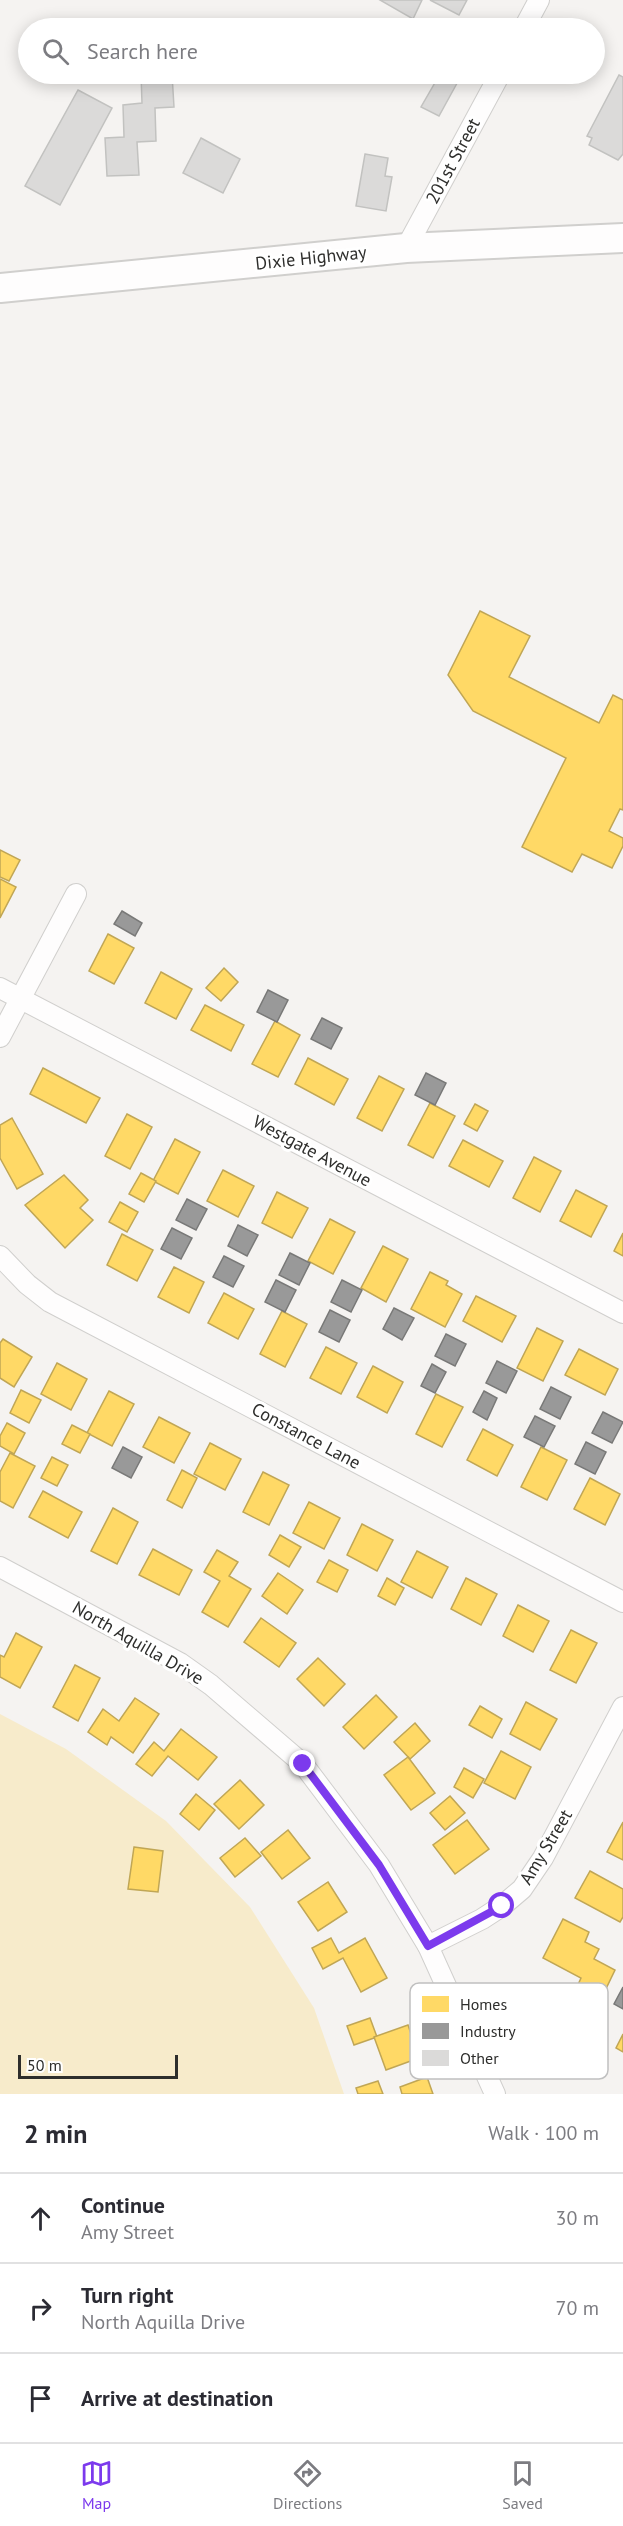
<!DOCTYPE html>
<meta charset="utf-8">
<style>
:root{--surface:#fff;--page:#f2f2f3;--text:#2b2b33;--muted:#7c7c81;--line:#e1e1e2;--accent:#7c3aed}
body{margin:0;font-family:"PT Sans",sans-serif;background:var(--page);color:var(--text)}
.scale{position:absolute;left:18px;bottom:15px;width:160px;box-sizing:border-box;padding-left:6px;border:3px solid #2e2e2c;border-top:0;font-size:16px;line-height:21px;white-space:nowrap;color:#2e2e2c;-webkit-text-stroke:4px #fff;paint-order:stroke}
.stop{position:absolute;width:18px;height:18px;margin:-14px;border:4px solid #7c3aed;border-radius:50%;background:#fff}
.stop.end{background:#7c3aed;border-color:#fff;box-shadow:0 2px 6px #0008}
.list{margin:0;padding:0;list-style:none}
h2{display:flex;justify-content:space-between;align-items:center;height:78px;margin:0;padding:0 24px;font-size:26px}
h2 small{font-size:20px;font-weight:400;color:var(--muted)}
.list li{display:grid;grid-template-columns:39px 1fr auto;gap:18px;align-items:center;box-sizing:border-box;height:90px;padding:0 24px;border-top:2px solid var(--line)}
.list b{display:block;font-size:22px;white-space:nowrap}
.list p{margin:0;font-size:20px;white-space:nowrap;color:var(--muted)}
.list em{font-size:20px;font-style:normal;color:var(--muted)}
.icon{flex:none;width:33px;height:33px;fill:none;stroke:currentColor;stroke-width:2;stroke-linecap:round;stroke-linejoin:round}
.map{position:relative;flex:none;width:623px;height:2094px;overflow:hidden}
.search{position:absolute;background:var(--surface);box-shadow:0 3px 15px #0003;left:18px;right:18px;top:18px;height:66px;display:flex;align-items:center;gap:15px;box-sizing:border-box;padding:0 21px;border-radius:33px;color:var(--muted);font-size:22px}
.sheet{height:348px;background:var(--surface)}
nav{display:flex;justify-content:space-around;align-items:center;box-sizing:border-box;height:84px;border-top:2px solid var(--line);background:var(--surface);font-size:16px;color:var(--muted)}
nav a{display:grid;justify-items:center;gap:3px}
nav .on{color:var(--accent)}
.map>svg:first-child{display:block}
.green{fill:#f7ebcb}
.homes{fill:#ffd966;stroke:#c0a655;stroke-width:1.5}
.industry{fill:#999;stroke:#797978;stroke-width:1.5}
.building{fill:#dbdad9;stroke:#c2c2c0;stroke-width:1.5}
.lines{fill:none;stroke-linecap:round;stroke-linejoin:round}
.street-casing{stroke:#d0cfcd;stroke-width:22}
.secondary-casing{stroke:#d0cfcd;stroke-width:32}
.street{stroke:#fefdfd;stroke-width:20}
.secondary{stroke:#fefdfd;stroke-width:28}
.route{stroke:#7c3aed;stroke-width:8}
.labels{text-anchor:middle;stroke-width:6;stroke-linejoin:round;paint-order:stroke}
.street-label{font-size:18px;fill:#2e2e2c;stroke:#fff}
.key{fill:#fff;stroke:#c0c0c0;stroke-width:1.5}
.key-label{font-size:16px;fill:#2e2e2c}
</style>
<div class="map">
<svg width="623" height="2094" viewBox="0 0 623 2094">
<rect width="100%" height="100%" fill="#f5f3f1"/>
<!-- green -->
<polygon class="green" points="0,1714 66,1749 166,1821 250,1907 314,2008 344,2094 0,2094"/>
<!-- homes -->
<g class="homes">
<polygon points="480,611 530,636 509,677 599,723 613,695 623,700 623,810 620,809 609,831 623,838 623,846 612,868 582,854 572,872 522,847 566,758 473,711 448,675"/>
<polygon points="0,850 20,860 9,881 0,877"/>
<polygon points="0,879 16,887 0,918"/>
<polygon points="108,934 134,948 114,984 89,971"/>
<polygon points="224,968 238,982 221,1001 206,988"/>
<polygon points="161,972 192,989 176,1019 145,1003"/>
<polygon points="205,1005 244,1025 231,1051 191,1030"/>
<polygon points="275,1021 300,1035 278,1077 252,1064"/>
<polygon points="308,1058 348,1079 334,1105 295,1084"/>
<polygon points="43,1068 100,1098 86,1123 30,1094"/>
<polygon points="379,1076 404,1089 382,1131 357,1118"/>
<polygon points="430,1103 455,1116 433,1158 408,1145"/>
<polygon points="475,1104 488,1111 477,1131 464,1124"/>
<polygon points="127,1114 152,1127 130,1169 105,1156"/>
<polygon points="12,1118 43,1174 17,1189 0,1158 0,1125"/>
<polygon points="175,1139 200,1152 178,1194 153,1181"/>
<polygon points="463,1140 503,1161 489,1187 449,1166"/>
<polygon points="534,1157 561,1171 540,1212 513,1198"/>
<polygon points="223,1170 254,1186 238,1217 207,1201"/>
<polygon points="141,1173 156,1181 144,1202 129,1194"/>
<polygon points="64,1175 88,1200 80,1208 93,1220 65,1248 25,1205"/>
<polygon points="576,1190 607,1206 591,1237 560,1221"/>
<polygon points="277,1192 308,1208 292,1238 262,1223"/>
<polygon points="120,1202 138,1212 127,1232 109,1222"/>
<polygon points="330,1219 355,1232 333,1274 308,1261"/>
<polygon points="623,1233 623,1256 614,1251"/>
<polygon points="122,1234 153,1250 137,1281 107,1265"/>
<polygon points="383,1246 408,1259 386,1302 361,1288"/>
<polygon points="174,1267 204,1282 189,1313 158,1297"/>
<polygon points="430,1272 448,1281 446,1285 462,1294 445,1327 411,1309"/>
<polygon points="224,1293 254,1309 238,1339 208,1323"/>
<polygon points="476,1296 516,1316 502,1342 463,1321"/>
<polygon points="282,1311 307,1324 285,1367 260,1354"/>
<polygon points="537,1328 563,1341 543,1381 517,1368"/>
<polygon points="3,1339 32,1357 14,1387 0,1378 0,1343"/>
<polygon points="326,1347 357,1363 341,1394 310,1378"/>
<polygon points="579,1349 618,1369 605,1395 565,1375"/>
<polygon points="57,1363 87,1379 71,1410 41,1394"/>
<polygon points="373,1366 403,1382 387,1413 357,1397"/>
<polygon points="21,1390 41,1400 29,1423 10,1413"/>
<polygon points="109,1391 134,1404 112,1446 87,1433"/>
<polygon points="436,1394 463,1407 442,1447 416,1434"/>
<polygon points="159,1417 190,1433 174,1463 143,1447"/>
<polygon points="7,1423 25,1433 14,1454 0,1446 0,1436"/>
<polygon points="72,1425 90,1434 80,1453 62,1444"/>
<polygon points="483,1429 513,1445 497,1476 467,1460"/>
<polygon points="210,1443 241,1459 225,1490 194,1474"/>
<polygon points="541,1447 567,1460 547,1500 521,1487"/>
<polygon points="10,1453 35,1466 13,1508 0,1501 0,1472"/>
<polygon points="52,1457 68,1465 57,1486 41,1478"/>
<polygon points="182,1470 197,1478 182,1508 167,1500"/>
<polygon points="263,1472 289,1485 269,1525 243,1512"/>
<polygon points="590,1478 620,1494 605,1525 574,1509"/>
<polygon points="43,1491 82,1512 68,1538 29,1517"/>
<polygon points="309,1502 340,1518 324,1549 293,1533"/>
<polygon points="113,1508 138,1522 117,1564 91,1551"/>
<polygon points="362,1524 393,1540 377,1571 347,1555"/>
<polygon points="280,1535 301,1547 289,1567 269,1555"/>
<polygon points="153,1549 192,1570 179,1595 139,1575"/>
<polygon points="217,1550 238,1562 229,1576 251,1589 228,1627 202,1612 220,1581 204,1572"/>
<polygon points="417,1551 448,1567 432,1598 401,1582"/>
<polygon points="329,1560 348,1570 337,1592 317,1582"/>
<polygon points="278,1573 303,1590 287,1614 262,1596"/>
<polygon points="387,1578 404,1588 395,1605 378,1596"/>
<polygon points="466,1578 497,1594 481,1625 451,1609"/>
<polygon points="518,1605 549,1621 533,1652 503,1636"/>
<polygon points="261,1618 296,1643 279,1667 244,1642"/>
<polygon points="571,1630 597,1643 576,1683 550,1670"/>
<polygon points="16,1633 42,1647 20,1688 0,1677 0,1655 4,1657"/>
<polygon points="318,1658 345,1684 324,1706 297,1679"/>
<polygon points="75,1665 100,1678 78,1721 53,1707"/>
<polygon points="376,1695 397,1717 364,1749 343,1727"/>
<polygon points="135,1698 159,1714 133,1753 111,1737 107,1745 88,1732 103,1709 119,1721"/>
<polygon points="526,1702 557,1719 540,1750 510,1734"/>
<polygon points="480,1706 502,1719 492,1738 469,1725"/>
<polygon points="415,1723 430,1741 410,1759 394,1742"/>
<polygon points="181,1729 217,1757 198,1780 168,1756 152,1776 136,1764 154,1742 164,1751"/>
<polygon points="501,1751 531,1767 515,1799 484,1783"/>
<polygon points="408,1757 435,1793 411,1810 384,1775"/>
<polygon points="464,1768 484,1779 473,1798 454,1787"/>
<polygon points="240,1780 264,1805 239,1829 214,1804"/>
<polygon points="196,1794 215,1810 199,1830 180,1814"/>
<polygon points="450,1796 465,1813 445,1830 430,1813"/>
<polygon points="467,1820 489,1849 455,1874 433,1845"/>
<polygon points="623,1822 623,1860 607,1852"/>
<polygon points="288,1830 310,1858 282,1879 261,1852"/>
<polygon points="245,1838 261,1856 235,1877 220,1858"/>
<polygon points="134,1847 163,1851 158,1892 128,1889"/>
<polygon points="590,1871 623,1889 623,1917 620,1922 575,1898"/>
<polygon points="328,1882 347,1912 318,1931 298,1902"/>
<polygon points="563,1919 589,1932 585,1942 599,1949 594,1959 615,1970 601,1999 577,1987 581,1978 543,1958"/>
<polygon points="331,1938 339,1953 365,1938 387,1978 361,1992 343,1958 323,1969 312,1948"/>
<polygon points="370,2018 377,2037 354,2045 347,2026"/>
<polygon points="408,2025 419,2058 386,2070 374,2037"/>
<polygon points="623,2034 623,2052 616,2048"/>
<polygon points="427,2077 433,2094 402,2094 400,2087"/>
<polygon points="378,2081 383,2094 358,2094 356,2088"/>
</g>
<!-- industry -->
<g class="industry">
<polygon points="122,911 142,923 135,936 114,924"/>
<polygon points="268,990 288,1000 277,1022 257,1012"/>
<polygon points="322,1018 342,1028 331,1049 311,1039"/>
<polygon points="426,1073 446,1083 435,1105 415,1095"/>
<polygon points="187,1199 207,1209 196,1230 176,1220"/>
<polygon points="238,1225 258,1235 247,1256 228,1246"/>
<polygon points="172,1228 192,1238 181,1259 161,1249"/>
<polygon points="290,1253 310,1263 299,1285 279,1275"/>
<polygon points="224,1256 244,1266 233,1287 213,1277"/>
<polygon points="276,1280 296,1290 285,1312 265,1302"/>
<polygon points="342,1280 362,1290 351,1312 331,1302"/>
<polygon points="394,1308 414,1318 402,1340 383,1329"/>
<polygon points="330,1310 350,1320 339,1342 319,1332"/>
<polygon points="446,1334 466,1344 455,1366 435,1356"/>
<polygon points="497,1361 517,1371 506,1393 486,1383"/>
<polygon points="432,1364 446,1372 435,1393 421,1386"/>
<polygon points="551,1387 571,1397 560,1419 540,1409"/>
<polygon points="484,1391 497,1398 487,1420 473,1412"/>
<polygon points="603,1412 623,1422 612,1443 592,1433"/>
<polygon points="535,1416 555,1426 544,1447 524,1437"/>
<polygon points="586,1442 606,1452 595,1474 575,1464"/>
<polygon points="123,1447 142,1457 131,1478 112,1468"/>
<polygon points="623,1987 623,2009 614,2004"/>
</g>
<!-- building -->
<g class="building">
<polygon points="380,0 422,0 413,19"/>
<polygon points="430,0 467,0 459,15"/>
<polygon points="141,74 172,74 174,107 155,108 156,141 137,142 139,175 107,176 105,138 124,137 123,105 142,103"/>
<polygon points="440,74 456,74 461,76 439,116 421,107"/>
<polygon points="619,75 623,77 623,154 618,160 589,145 592,138 587,136"/>
<polygon points="78,90 112,108 60,205 25,186"/>
<polygon points="201,138 240,159 223,193 183,173"/>
<polygon points="365,154 388,158 385,176 392,177 386,211 356,206"/>
</g>
<g class="lines">
<!-- street casing -->
<g class="street-casing">
<g id="street">
<polyline points="524,28 539,0"/>
<polyline points="406,248 500,74"/>
<polyline points="0,988 623,1313"/>
<polyline points="0,1037 76,894"/>
<polyline points="0,1256 27,1284 50,1302 623,1602"/>
<polyline points="0,1567 180,1663 211,1685 303,1764 379,1865 428,1946 495,2094"/>
<polyline points="428,1946 482,1919 502,1906 522,1889 543,1858 623,1707"/>
</g>
</g>
<!-- secondary casing -->
<g class="secondary-casing">
<polyline id="secondary" points="0,288 406,248 623,238"/>
</g>
<!-- street -->
<use href="#street" class="street"/>
<!-- secondary -->
<use href="#secondary" class="secondary"/>
</g>
<g class="lines">
<!-- route -->
<polyline class="route" points="303,1764 379,1865 428,1946 502,1906"/>
</g>
<g class="labels">
<!-- street labels -->
<g class="street-label">
<text transform="translate(453 161) rotate(-62)" y="6">201st Street</text>
<text transform="translate(311 258) rotate(-6)" y="6">Dixie Highway</text>
<text transform="translate(312 1151) rotate(28)" y="6">Westgate Avenue</text>
<text transform="translate(306 1436) rotate(28)" y="6">Constance Lane</text>
<text transform="translate(138 1643) rotate(30)" y="6">North Aquilla Drive</text>
<text transform="translate(546 1847) rotate(-59)" y="6">Amy Street</text>
</g>
</g>
<!-- legend -->
<rect x="410" y="1983" width="198" height="96" rx="9" class="key"/>
<rect x="422" y="1996" width="27" height="16" fill="#ffd966"/>
<rect x="422" y="2023" width="27" height="16" fill="#999"/>
<rect x="422" y="2050" width="27" height="16" fill="#dbdad9"/>
<g class="key-label">
<text x="460" y="2010">Homes</text>
<text x="460" y="2037">Industry</text>
<text x="460" y="2064">Other</text>
</g>
</svg>
<div class="scale">50 m</div>
<div class="stop" style="left:502px;top:1906px"></div>
<div class="stop end" style="left:303px;top:1764px"></div>
<div class="search"><svg class="icon" aria-label="search" viewBox="0 0 24 24"><circle cx="10" cy="10" r="6"/><path d="M15 15l6 6"/></svg>Search here</div>
</div>
<section class="sheet">
<h2>2 min<small>Walk · 100 m</small></h2>
<ul class="list">
<li><svg class="icon" aria-label="ahead" viewBox="0 0 24 24"><path d="M12 20V5M6 11l6-6 6 6"/></svg><div><b>Continue</b><p>Amy Street</p></div><em>30 m</em></li>
<li><svg class="icon" aria-label="right" viewBox="0 0 24 24"><path d="M7 20v-9h11M14 6l5 5-5 5"/></svg><div><b>Turn right</b><p>North Aquilla Drive</p></div><em>70 m</em></li>
<li><svg class="icon" aria-label="arrive" viewBox="0 0 24 24"><path d="M6 21V4h12l-3 4 3 4H6"/></svg><div><b>Arrive at destination</b></div></li>
</ul>
</section>
<nav>
<a class="on"><svg class="icon" aria-label="map" viewBox="0 0 24 24"><path d="M3 6l6-2 6 2 6-2v14l-6 2-6-2-6 2zM9 4v14M15 6v14"/></svg>Map</a>
<a><svg class="icon" aria-label="directions" viewBox="0 0 24 24"><path d="M12 3l9 9-9 9-9-9zM9 14v-3h6M13 9l2 2-2 2"/></svg>Directions</a>
<a><svg class="icon" aria-label="saved" viewBox="0 0 24 24"><path d="M7 4h10v16l-5-4-5 4z"/></svg>Saved</a>
</nav>
